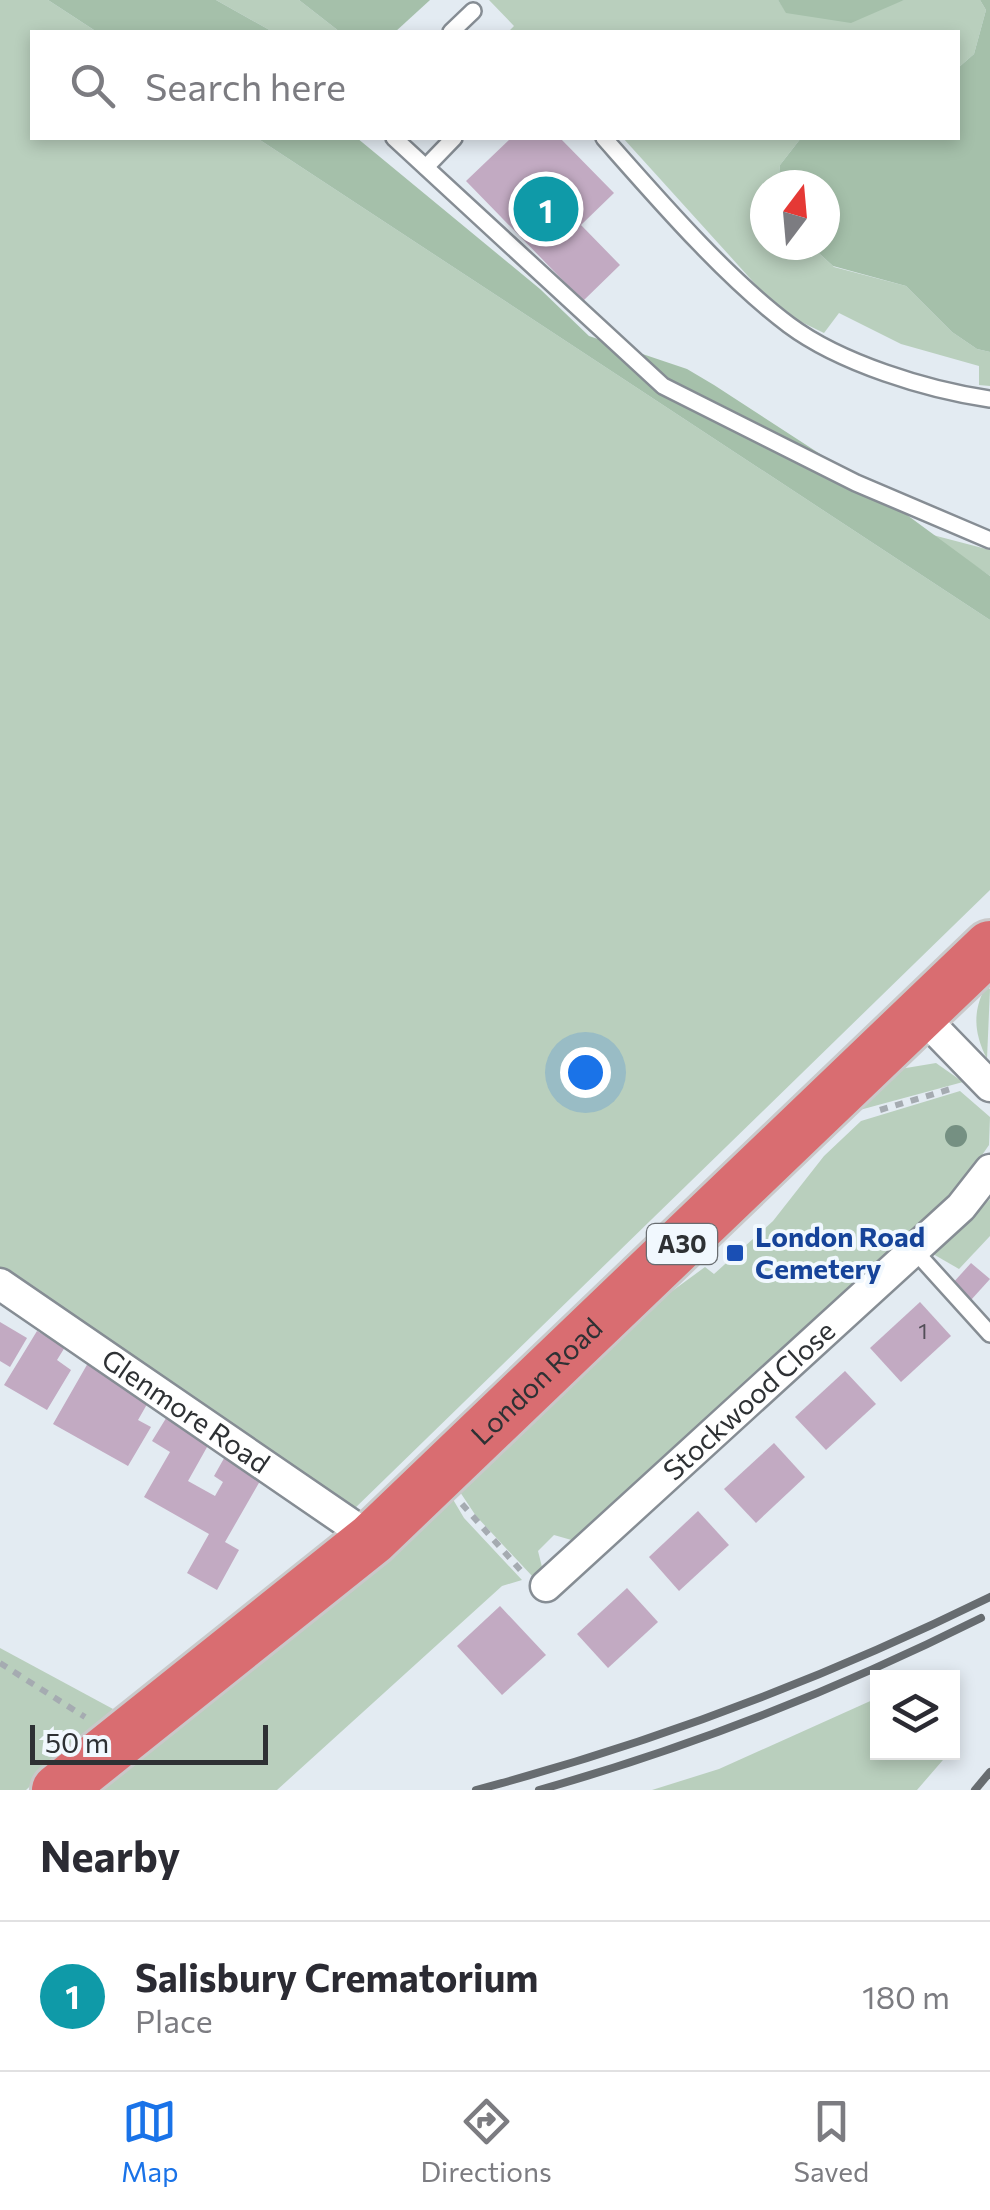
<!DOCTYPE html>
<style>
:root{--surface:#fff;--page:#f2f2f3;--text:#2b2b33;--muted:#7c7c81;--line:#e1e1e2;--accent:#1a73e8}
body{margin:0;font-family:Commissioner,sans-serif;background:var(--page);color:var(--text)}
.controls{position:absolute;right:30px;bottom:30px;display:grid;overflow:hidden;border-radius:0px;box-shadow:0 5px 15px #0003}
.controls button{width:90px;height:90px;display:grid;place-items:center;padding:0;border:0;border-bottom:2px solid var(--line);background:var(--surface);color:var(--text);font:50px sans-serif}
.compass{position:absolute;left:750px;top:170px;width:90px;height:90px;border-radius:50%;background:var(--surface);box-shadow:0 5px 15px #0003;rotate:16deg}
.scale{position:absolute;left:30px;bottom:25px;width:238px;box-sizing:border-box;padding-left:10px;border:5px solid #2e3134;border-top:0;font-size:28px;line-height:35px;white-space:nowrap;color:#2e3134;-webkit-text-stroke:8px #f1f8fe;paint-order:stroke}
.you{position:absolute;left:585px;top:1072px;width:35px;height:35px;margin:-25px;border:8px solid #fff;border-radius:50%;background:#1a73e8;box-shadow:0 0 0 15px #1a73e833}
.badge{display:grid;place-items:center;width:65px;height:65px;border-radius:50%;background:var(--accent);color:#fff;font-size:32px;font-weight:700}
.pin{position:absolute;translate:-50% -50%;border:5px solid #fff;box-shadow:0 2px 10px #0006}
.list{margin:0;padding:0;list-style:none}
h2{display:flex;justify-content:space-between;align-items:center;height:130px;margin:0;padding:0 40px;font-size:42px}
h2 small{font-size:32px;font-weight:400;color:var(--muted)}
.list li{display:grid;grid-template-columns:65px 1fr auto;gap:30px;align-items:center;box-sizing:border-box;height:150px;padding:0 40px;border-top:2px solid var(--line)}
.list b{display:block;font-size:38px;white-space:nowrap}
.list p{margin:0;font-size:32px;white-space:nowrap;color:var(--muted)}
.list em{font-size:32px;font-style:normal;color:var(--muted)}
.icon{flex:none;width:55px;height:55px;fill:none;stroke:currentColor;stroke-width:2;stroke-linecap:round;stroke-linejoin:round}
.map{position:relative;flex:none;width:990px;height:1790px;overflow:hidden}
.search{position:absolute;background:var(--surface);box-shadow:0 5px 15px #0003;left:30px;right:30px;top:30px;height:110px;display:flex;align-items:center;gap:25px;box-sizing:border-box;padding:0 35px;border-radius:0px;color:var(--muted);font-size:38px}
.sheet{height:280px;background:var(--surface)}
nav{display:flex;justify-content:space-around;align-items:center;box-sizing:border-box;height:140px;border-top:2px solid var(--line);background:var(--surface);font-size:28px;color:var(--muted)}
nav a{display:grid;justify-items:center;gap:5px}
nav .on{color:var(--accent)}
.map>svg:first-child{display:block}
.green{fill:#b9cfbd}
.forest{fill:#a5c0aa}
.building{fill:#c2aac2}
.lines{fill:none;stroke-linecap:round;stroke-linejoin:round}
.lane-casing{stroke:#868d94;stroke-width:20}
.street-casing{stroke:#868d94;stroke-width:35}
.highway-casing{stroke:#c9c9ca;stroke-width:58}
.path{stroke:#a5abb1;stroke-width:6;stroke-dasharray:8 8;stroke-linecap:butt}
.lane{stroke:#fff;stroke-width:15}
.street{stroke:#fff;stroke-width:30}
.highway{stroke:#d96d71;stroke-width:52}
.rail{stroke:#676c70;stroke-width:8}
.tree{fill:#759082}
.transit-dot{fill:#1a4fb4;stroke:#f1f8fe;stroke-width:4}
.labels{text-anchor:middle;stroke-width:8;stroke-linejoin:round;paint-order:stroke}
.number-label{font-size:22px;fill:#534f58}
.shield{fill:#f1f8fe;stroke:#686d71;stroke-width:2.5}
.shield-label{font-size:25px;font-weight:bold;fill:#2e3134}
.transit-label{font-size:28px;font-weight:bold;fill:#164399;stroke:#f1f8fe;text-anchor:start}
.street-label{font-size:28px;fill:#2e3134;stroke:#f1f8fe}
</style>
<div class="map">
<svg width="990" height="1790" viewBox="0 0 990 1790">
<rect width="100%" height="100%" fill="#e3ebf2"/>
<!-- green -->
<g class="green">
<polygon points="0,0 48,0 97,32 32,32 32,138 257,138 990,620 990,890 351,1512 0,1269"/>
<polygon points="216,0 299,0 340,32 273,32"/>
<polygon points="489,0 778,0 787,13 904,0 980,0 986,10 974,54 958,68 958,32 508,32 514,26"/>
<polygon points="623,138 801,138 780,165 778,185 765,185 765,245 810,245 834,267 906,286 952,332 977,349 990,352 990,386 979,385 979,366 901,344 839,313 824,333 793,318 767,297"/>
<polygon points="929,534 990,550 990,576"/>
<path d="M 986,986 L 990,989 L 987,1059 C 974,1034 972,1011 986,986 Z"/>
<polygon points="936,1063 963,1082 856,1111 900,1069"/>
<polygon points="960,1091 990,1117 989,1145 958,1190 575,1541 554,1535 538,1551 542,1567 533,1577 476,1516 456,1486 649,1308 705,1267 714,1274 773,1221 824,1156 861,1121"/>
<polygon points="990,1199 990,1236 959,1269 933,1254"/>
<polygon points="448,1491 464,1518 522,1580 502,1586 277,1790 82,1790"/>
<polygon points="0,1648 113,1709 26,1790 0,1790"/>
<polygon points="877,1698 878,1752 949,1753 917,1790 652,1790 719,1769"/>
</g>
<!-- forest -->
<g class="forest">
<polygon points="48,0 216,0 273,32 97,32"/>
<polygon points="299,0 430,0 395,32 340,32"/>
<polygon points="778,0 904,0 851,23 786,13"/>
<polygon points="980,0 990,0 990,352 977,349 952,332 906,286 833,266 810,245 825,245 825,185 778,185 780,165 801,138 958,138 958,68 974,54 986,10"/>
<polygon points="257,138 357,138 540,289 589,336 687,369 714,385 854,476 990,576 990,620"/>
</g>
<!-- building -->
<g class="building">
<polygon points="511,138 560,138 614,193 581,225 620,265 583,301 466,181"/>
<polygon points="971,1263 990,1279 971,1300 952,1284"/>
<polygon points="920,1302 951,1336 901,1382 870,1348"/>
<polygon points="0,1322 27,1338 10,1367 0,1361"/>
<polygon points="37,1331 65,1347 57,1360 71,1370 47,1410 4,1385"/>
<polygon points="88,1363 150,1399 138,1420 151,1427 128,1466 53,1424"/>
<polygon points="845,1371 876,1404 826,1450 795,1417"/>
<polygon points="168,1415 211,1440 188,1481 215,1496 223,1482 214,1476 227,1453 264,1474 225,1542 239,1550 217,1590 187,1573 209,1534 144,1497 170,1452 152,1441"/>
<polygon points="774,1443 805,1477 756,1523 724,1489"/>
<polygon points="698,1511 729,1545 679,1591 649,1557"/>
<polygon points="627,1588 658,1622 608,1668 577,1634"/>
<polygon points="500,1606 546,1655 502,1695 457,1646"/>
</g>
<g class="lines">
<!-- lane casing -->
<g class="lane-casing">
<g id="lane">
<polyline points="451,32 473,11"/>
<polyline points="394,138 663,386 856,483 990,540"/>
<path d="M 604,138 C 657,198 725,277 789,325 C 840,363 927,390 990,399"/>
<polyline points="426,167 454,138"/>
<polyline points="914,1250 990,1334"/>
</g>
</g>
<!-- street casing -->
<g class="street-casing">
<g id="street">
<polyline points="920,1014 990,1086"/>
<path id="s1" d="M 0,1284 L 372,1539"/>
<path id="s2" d="M 546,1586 L 961,1207 L 990,1170"/>
</g>
</g>
<!-- highway casing -->
<g class="highway-casing">
<g id="highway">
<path id="s3" d="M 58,1790 L 372,1539 L 990,947"/>
</g>
</g>
<!-- path -->
<g class="path">
<polyline points="880,1110 954,1088"/>
<polyline points="462,1504 523,1573"/>
<polyline points="0,1663 85,1717"/>
</g>
<!-- lane -->
<use href="#lane" class="lane"/>
<!-- street -->
<use href="#street" class="street"/>
<!-- highway -->
<use href="#highway" class="highway"/>
<!-- rail -->
<g class="rail">
<path d="M 476,1790 C 654,1743 825,1678 990,1597"/>
<path d="M 539,1790 C 692,1747 839,1689 981,1618"/>
<polyline points="975,1790 990,1772"/>
</g>
</g>
<!-- trees -->
<circle class="tree" cx="956" cy="1136" r="11"/>
<!-- markers -->
<rect class="transit-dot" x="725" y="1243" width="20" height="20" rx="5"/>
<g class="labels">
<!-- number labels -->
<g class="number-label">
<text x="923" y="1339">1</text>
</g>
<!-- shield labels -->
<rect class="shield" x="647" y="1224" width="70" height="40" rx="8"/>
<g class="shield-label">
<text x="682" y="1253">A30</text>
</g>
<!-- transit labels -->
<g class="transit-label">
<text x="755" y="1247">London Road<tspan x="755" dy="32">Cemetery</tspan></text>
</g>
<!-- street labels -->
<g class="street-label">
<text dy="10" stroke="none"><textPath href="#s3" startOffset="630">London Road</textPath></text>
<text dy="10" stroke="none"><textPath href="#s2" startOffset="275">Stockwood Close</textPath></text>
<text dy="10" stroke="none"><textPath href="#s1" startOffset="225">Glenmore Road</textPath></text>
</g>
</g>
</svg>
<div class="controls">
<button><svg class="icon" aria-label="layers" viewBox="0 0 24 24"><path d="M12 4l9 5-9 5-9-5zM3 14l9 5 9-5"/></svg></button>
</div>
<svg class="compass" viewBox="-18 -18 36 36"><path d="M0-13l5 13h-10z" fill="#e53935"/><path d="M0 13l5-13h-10z" fill="#7c7c81"/></svg>
<div class="scale">50 m</div>
<div class="you"></div>
<div class="pin badge" style="left:546px;top:209px;background:#0f9aa8">1</div>
<div class="search"><svg class="icon" aria-label="search" viewBox="0 0 24 24"><circle cx="10" cy="10" r="6"/><path d="M15 15l6 6"/></svg>Search here</div>
</div>
<section class="sheet">
<h2>Nearby<small></small></h2>
<ul class="list">
<li><span class="badge" style="background:#0f9aa8">1</span><div><b>Salisbury Crematorium</b><p>Place</p></div><em>180 m</em></li>
</ul>
</section>
<nav>
<a class="on"><svg class="icon" aria-label="map" viewBox="0 0 24 24"><path d="M3 6l6-2 6 2 6-2v14l-6 2-6-2-6 2zM9 4v14M15 6v14"/></svg>Map</a>
<a><svg class="icon" aria-label="directions" viewBox="0 0 24 24"><path d="M12 3l9 9-9 9-9-9zM9 14v-3h6M13 9l2 2-2 2"/></svg>Directions</a>
<a><svg class="icon" aria-label="saved" viewBox="0 0 24 24"><path d="M7 4h10v16l-5-4-5 4z"/></svg>Saved</a>
</nav>
